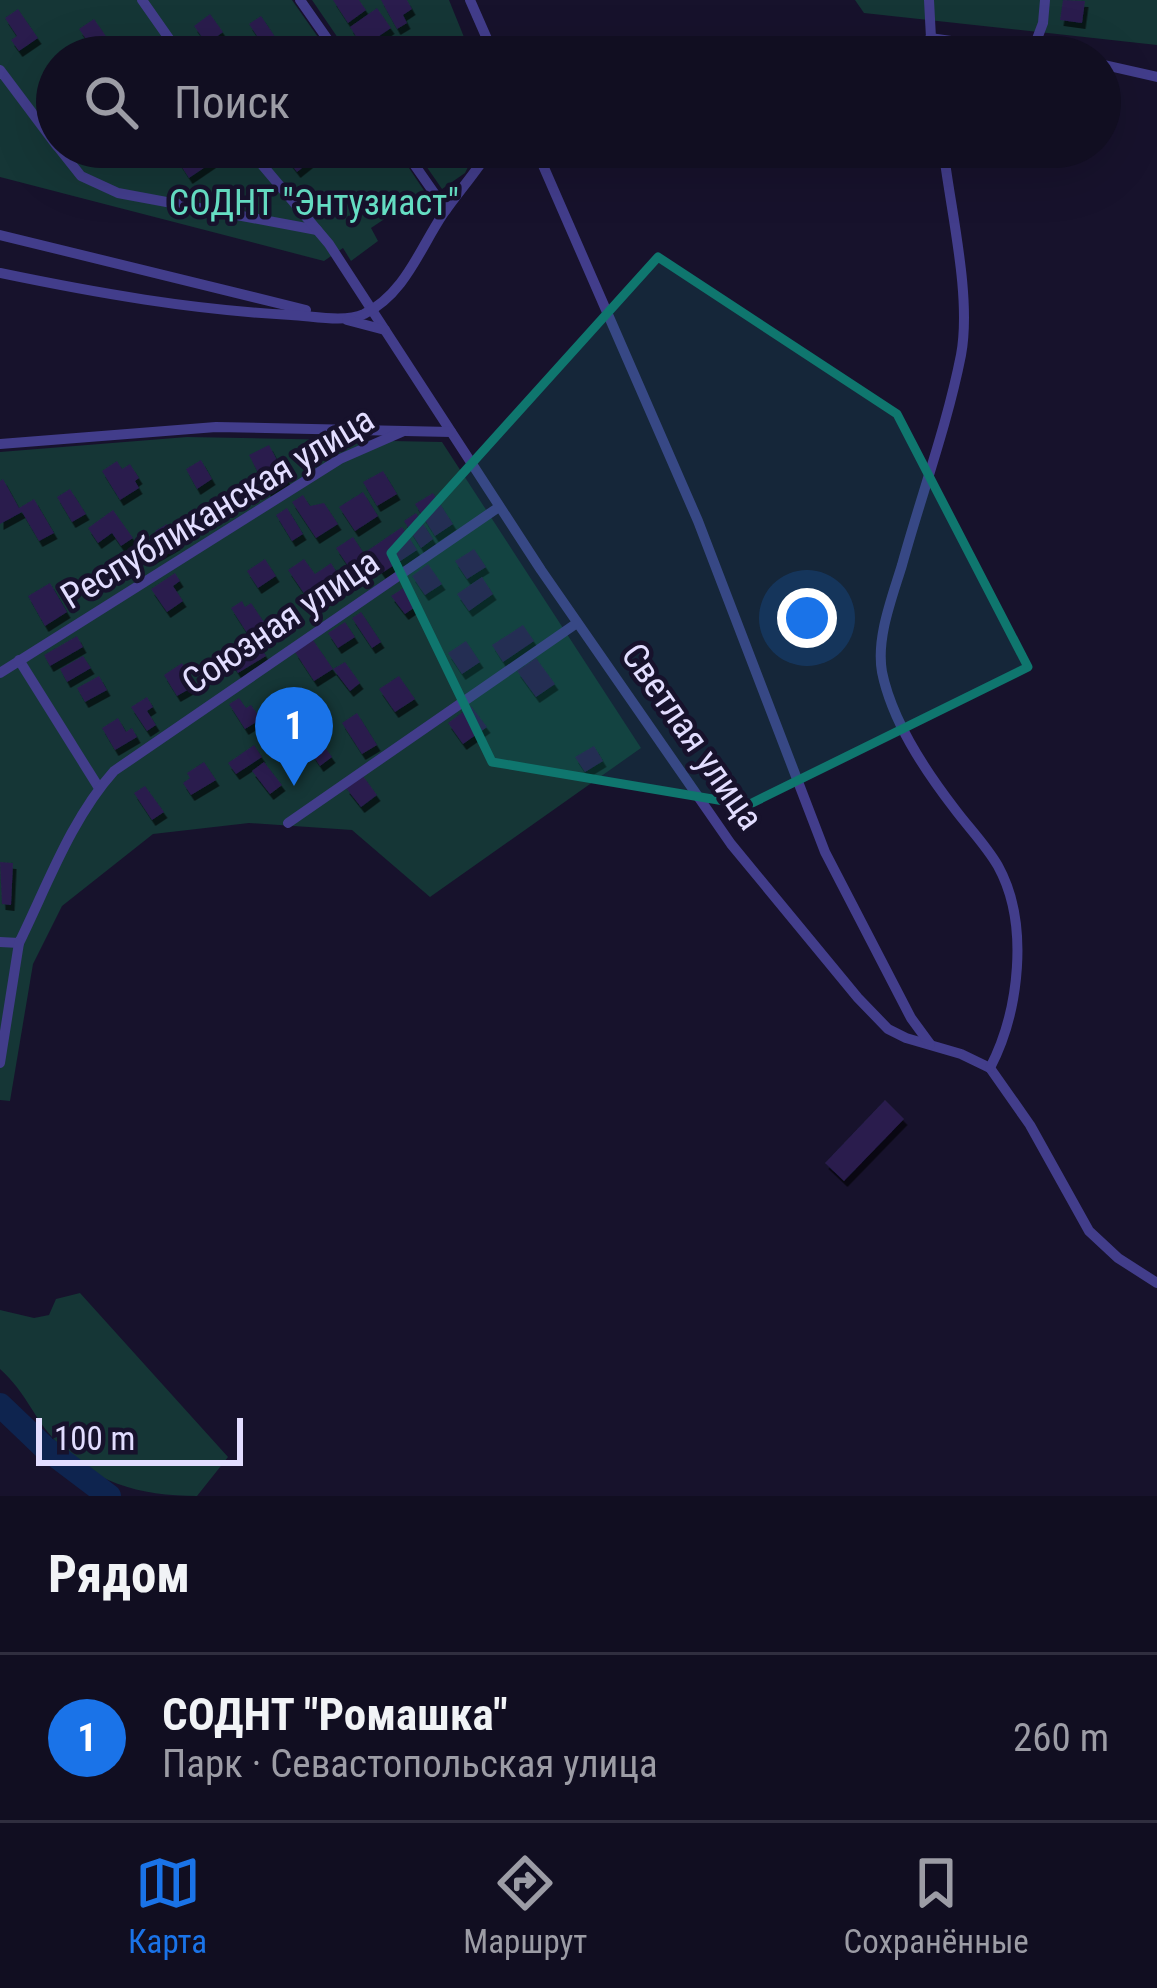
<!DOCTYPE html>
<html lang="ru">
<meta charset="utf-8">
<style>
:root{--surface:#110e21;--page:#1a172a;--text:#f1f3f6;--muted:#9c9ca5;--line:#302e3f;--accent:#1a73e8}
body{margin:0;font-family:"Roboto Condensed",sans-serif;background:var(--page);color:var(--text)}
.scale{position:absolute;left:36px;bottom:30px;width:207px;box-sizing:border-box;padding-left:12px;border:6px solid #e2ddff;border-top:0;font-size:33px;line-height:42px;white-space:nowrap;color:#e2ddff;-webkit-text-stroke:9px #17122c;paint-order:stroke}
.you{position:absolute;left:807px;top:618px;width:42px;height:42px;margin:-30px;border:9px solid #fff;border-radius:50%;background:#1a73e8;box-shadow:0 0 0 18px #1a73e833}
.badge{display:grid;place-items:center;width:78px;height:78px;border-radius:50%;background:var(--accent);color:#fff;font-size:39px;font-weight:700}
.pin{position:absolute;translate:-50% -99px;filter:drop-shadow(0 3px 6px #0008)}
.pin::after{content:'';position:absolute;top:63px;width:42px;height:36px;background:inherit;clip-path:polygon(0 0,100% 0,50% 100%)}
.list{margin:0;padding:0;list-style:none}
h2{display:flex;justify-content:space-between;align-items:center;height:156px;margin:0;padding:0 48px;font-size:51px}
h2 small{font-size:39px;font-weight:400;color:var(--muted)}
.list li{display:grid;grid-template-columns:78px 1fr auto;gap:36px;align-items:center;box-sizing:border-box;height:168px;padding:0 48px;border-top:3px solid var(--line)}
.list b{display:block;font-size:45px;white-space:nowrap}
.list p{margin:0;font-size:39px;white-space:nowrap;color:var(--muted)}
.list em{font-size:39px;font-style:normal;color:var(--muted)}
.icon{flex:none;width:66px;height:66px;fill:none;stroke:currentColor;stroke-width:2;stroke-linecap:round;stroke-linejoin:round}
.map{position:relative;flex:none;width:1157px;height:1496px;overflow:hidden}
.search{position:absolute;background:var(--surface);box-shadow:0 12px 48px #0002;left:36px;right:36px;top:36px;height:132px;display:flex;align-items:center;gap:30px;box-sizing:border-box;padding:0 42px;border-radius:66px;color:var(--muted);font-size:45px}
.sheet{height:324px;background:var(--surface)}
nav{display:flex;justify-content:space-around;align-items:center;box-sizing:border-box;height:168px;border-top:3px solid var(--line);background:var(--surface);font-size:33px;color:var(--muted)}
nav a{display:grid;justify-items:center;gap:6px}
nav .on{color:var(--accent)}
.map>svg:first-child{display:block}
.green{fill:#153636}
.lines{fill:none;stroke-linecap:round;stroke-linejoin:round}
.river{stroke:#0e244f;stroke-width:24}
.building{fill:#291e4d;filter:url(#shadow)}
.street{stroke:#423d8b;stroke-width:10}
.marked{fill:#0f766e;fill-opacity:0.2;stroke:#0f766e;stroke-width:9;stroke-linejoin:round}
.labels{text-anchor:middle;stroke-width:9;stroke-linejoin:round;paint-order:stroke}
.park-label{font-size:36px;fill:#67e1c6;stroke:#17122c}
.street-label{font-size:36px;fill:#e2ddff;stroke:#17122c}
</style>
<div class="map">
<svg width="1157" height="1496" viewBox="0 0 1157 1496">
<defs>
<filter id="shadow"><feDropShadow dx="3.5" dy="6" stdDeviation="0" flood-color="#0009"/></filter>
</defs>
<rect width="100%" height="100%" fill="#17122c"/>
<!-- green -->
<g class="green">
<polygon points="0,0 292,0 332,57 57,57 57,147 395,147 425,192 371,228 378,241 351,261 343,248 324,261 0,177"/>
<polygon points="312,0 449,0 472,57 351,57"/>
<polygon points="855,0 1157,0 1157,45 864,13"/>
<polygon points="413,147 478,147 465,173 442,189"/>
<polygon points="187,437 442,442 641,748 430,897 352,830 249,823 153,834 62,906 33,964 10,1101 0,1100 0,452"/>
<path d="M 80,1293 L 228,1457 L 197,1496 C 140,1496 90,1483 52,1437 C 31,1413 27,1394 0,1369 L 0,1310 L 34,1318 L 49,1315 L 56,1299 Z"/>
</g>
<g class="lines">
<!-- river -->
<polyline class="river" points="0,1405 44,1447 109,1496"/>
</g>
<!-- building -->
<g class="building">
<polygon points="333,0 359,0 366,10 348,23"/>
<polygon points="381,0 407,0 412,9 403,15 407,23 397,29"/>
<polygon points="1063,0 1085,1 1082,23 1060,20"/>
<polygon points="377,8 391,28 363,47 350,27"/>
<polygon points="18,9 38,38 19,51 11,40 17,36 5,18"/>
<polygon points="210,14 223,32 207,44 194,26"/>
<polygon points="261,16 280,44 261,57 254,47 261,42 249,24"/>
<polygon points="94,19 108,39 93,49 79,29"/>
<polygon points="302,36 313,53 320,48 326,57 285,57 280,50"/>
<polygon points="176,147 216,147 208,152 214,161 189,178 171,150"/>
<polygon points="278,147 302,147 312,160 297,172"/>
<polygon points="269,445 288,481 268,492 249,455"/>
<polygon points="201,460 212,479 197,489 186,469"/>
<polygon points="117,461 122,469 130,464 139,478 135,481 139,488 120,500 102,471"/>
<polygon points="383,471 397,494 377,506 363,482"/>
<polygon points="3,479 19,508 34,499 54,533 39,541 22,512 0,524 0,481"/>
<polygon points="70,489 86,514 72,522 57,497"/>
<polygon points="363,492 378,516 355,531 339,507"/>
<polygon points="433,493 453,524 435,536 415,504"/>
<polygon points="303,495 310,506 324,503 338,524 316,538 292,502"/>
<polygon points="287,508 303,534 292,541 276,515"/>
<polygon points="113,510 133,538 121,546 112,533 98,543 88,528"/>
<polygon points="416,513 433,539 421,548 404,521"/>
<polygon points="167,524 177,544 149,560 142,547 159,537 155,531"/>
<polygon points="402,527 417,550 382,573 367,551"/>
<polygon points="353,537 365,555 348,566 336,548"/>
<polygon points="474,549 486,567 467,579 455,561"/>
<polygon points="265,559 276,576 258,588 247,571"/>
<polygon points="304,559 315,574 331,563 339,576 325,585 332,596 314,608 288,570"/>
<polygon points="428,564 442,584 425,595 412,576"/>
<polygon points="175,573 180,581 173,586 183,601 167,612 151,589"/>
<polygon points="482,577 493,594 469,611 457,594"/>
<polygon points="50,583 67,612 45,626 28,596"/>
<polygon points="405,587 418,605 405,614 391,596"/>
<polygon points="242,601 245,607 251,603 264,622 247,633 231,608"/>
<polygon points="361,612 381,642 372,648 352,618"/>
<polygon points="345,622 355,637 338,648 328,633"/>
<polygon points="523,625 534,641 503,662 492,645"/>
<polygon points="77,636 83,647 50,666 44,655"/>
<polygon points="313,640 333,669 314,681 295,652"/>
<polygon points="466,641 480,662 462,674 448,653"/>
<polygon points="259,645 266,656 238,673 231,662"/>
<polygon points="83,656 91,668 67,682 60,669"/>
<polygon points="536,658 555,684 536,697 517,671"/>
<polygon points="345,662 360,683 350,691 333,669"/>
<polygon points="182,663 190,676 185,679 191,688 177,696 164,675"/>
<polygon points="99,676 107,690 85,702 77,688"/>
<polygon points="399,676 415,699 395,712 379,689"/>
<polygon points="147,697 153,707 147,711 156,725 147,731 131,707"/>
<polygon points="239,698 246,708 251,705 261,719 245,729 229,704"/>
<polygon points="471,706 487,727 463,744 448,723"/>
<polygon points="320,713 328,725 316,734 332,757 320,766 296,730"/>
<polygon points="357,713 377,745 362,754 342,723"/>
<polygon points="118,718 126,732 132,728 137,737 115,750 102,728"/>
<polygon points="254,745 262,757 236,774 228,763"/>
<polygon points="594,746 603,761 585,772 575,757"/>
<polygon points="204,762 216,780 191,795 183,783 190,778 187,773"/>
<polygon points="264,762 282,785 270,794 252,771"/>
<polygon points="363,776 377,795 361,807 346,788"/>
<polygon points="145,786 164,812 152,820 134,793"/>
<polygon points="0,862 13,863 11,905 2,904"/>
<polygon points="885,1100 904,1119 844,1181 825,1163"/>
</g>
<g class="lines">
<!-- street -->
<g class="street">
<polyline points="142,0 182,57"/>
<polyline points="300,0 340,57"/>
<polyline points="470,0 495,57"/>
<polyline points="929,0 932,57"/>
<polyline points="930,38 1062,57"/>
<polyline points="1032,52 1043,23 1045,0"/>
<polyline points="1100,64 1157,77"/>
<polyline points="0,70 57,146"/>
<polyline points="58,147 81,176 118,193 317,230"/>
<polyline points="247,147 329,244 541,570 731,844 858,998 888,1029 906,1038 961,1054 990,1068 1030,1125 1089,1231 1118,1258 1157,1283"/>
<polyline points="402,147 446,210"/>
<polyline points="535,147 698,521 825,852 911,1018 930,1044"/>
<path d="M 943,147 C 950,208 972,296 961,355 C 947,426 921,496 902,565 C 892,598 876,638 882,672 C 892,721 924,769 954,808 C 968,827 986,845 998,866 C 1030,924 1019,1012 990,1068"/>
<polyline points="0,235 306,310"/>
<path d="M 0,273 C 96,293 193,310 291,315 C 313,316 344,323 364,314 C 405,294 420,248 443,214 C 459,191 477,171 492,147"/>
<polyline points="347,320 385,330"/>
<polyline points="0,444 216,427 451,432"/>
<polyline points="19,660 99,788"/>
<polyline points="0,673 340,459 404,431"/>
<polyline points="288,823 577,623"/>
<path d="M 0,942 L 19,943 C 47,886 71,819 114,771 L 499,507"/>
<polyline points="0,1063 19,943"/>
</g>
</g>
<!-- marked area -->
<path class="marked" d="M 658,257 L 897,414 L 1028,667 L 748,805 L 492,762 L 391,553 Z"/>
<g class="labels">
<!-- park labels -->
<g class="park-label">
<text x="314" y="215">СОДНТ "Энтузиаст"</text>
</g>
<!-- street labels -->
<g class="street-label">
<text transform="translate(217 507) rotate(-31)" y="13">Республиканская улица</text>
<text transform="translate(280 621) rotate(-34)" y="13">Союзная улица</text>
<text transform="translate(693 736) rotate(55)" y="13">Светлая улица</text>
</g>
</g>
</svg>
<div class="scale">100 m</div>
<div class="you"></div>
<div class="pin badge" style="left:294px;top:786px">1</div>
<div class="search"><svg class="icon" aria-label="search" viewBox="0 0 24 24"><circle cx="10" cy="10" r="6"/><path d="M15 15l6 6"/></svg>Поиск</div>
</div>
<section class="sheet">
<h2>Рядом<small></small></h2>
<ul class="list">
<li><span class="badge">1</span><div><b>СОДНТ &quot;Ромашка&quot;</b><p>Парк · Севастопольская улица</p></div><em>260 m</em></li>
</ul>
</section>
<nav>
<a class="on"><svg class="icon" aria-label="map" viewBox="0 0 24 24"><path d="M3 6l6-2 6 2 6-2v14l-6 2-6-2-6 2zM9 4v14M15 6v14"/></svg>Карта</a>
<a><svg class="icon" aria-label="directions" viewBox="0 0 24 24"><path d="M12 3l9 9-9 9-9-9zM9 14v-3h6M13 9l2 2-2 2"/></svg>Маршрут</a>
<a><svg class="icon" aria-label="saved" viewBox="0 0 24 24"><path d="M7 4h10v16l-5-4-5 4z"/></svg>Сохранённые</a>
</nav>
